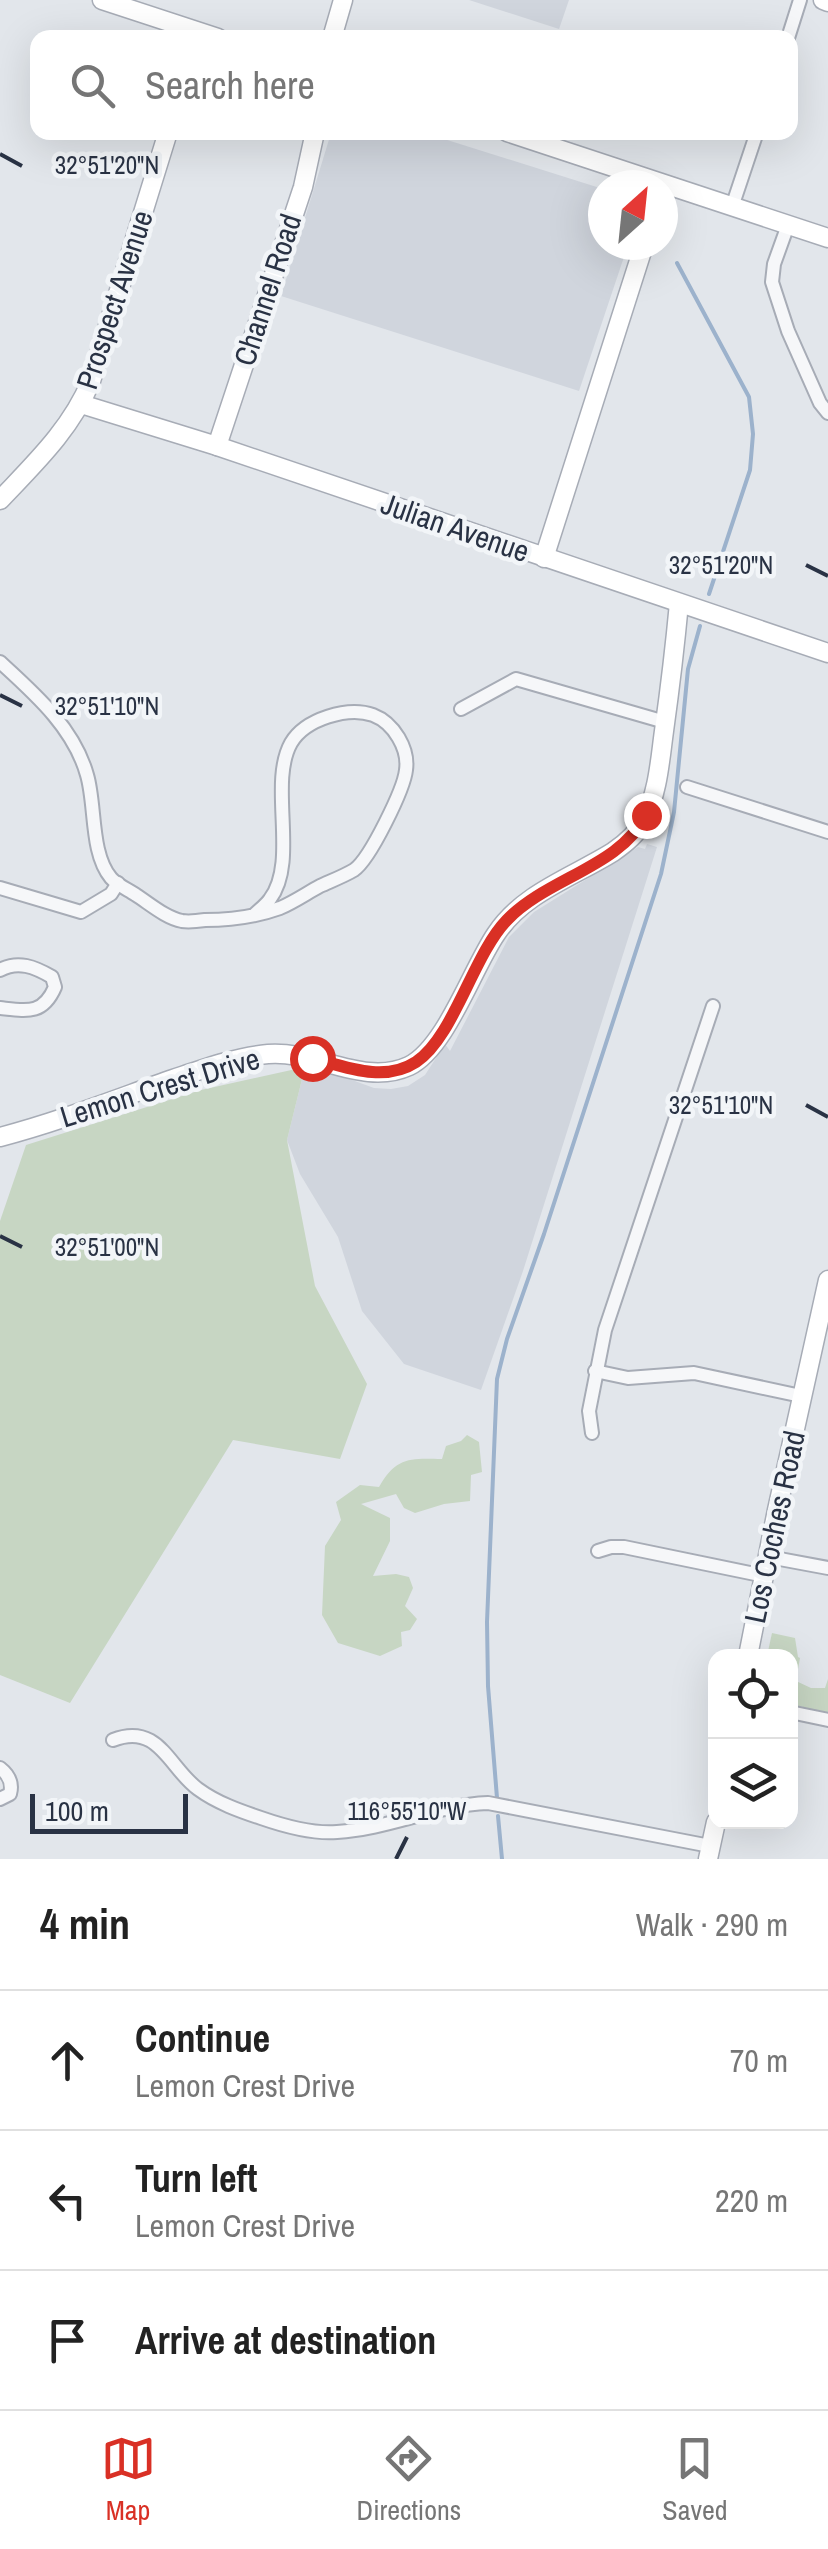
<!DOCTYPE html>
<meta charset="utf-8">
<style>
:root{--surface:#fff;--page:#f2f2f2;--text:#222;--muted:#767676;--line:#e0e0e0;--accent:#d93025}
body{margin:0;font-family:"Archivo Narrow",sans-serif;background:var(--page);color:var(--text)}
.controls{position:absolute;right:30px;bottom:30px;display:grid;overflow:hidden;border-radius:20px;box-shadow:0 10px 40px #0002}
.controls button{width:90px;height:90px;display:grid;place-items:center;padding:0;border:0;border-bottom:2px solid var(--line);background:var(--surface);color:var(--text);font:50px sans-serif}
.compass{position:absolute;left:588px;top:170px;width:90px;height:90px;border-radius:50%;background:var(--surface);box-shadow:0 10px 40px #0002;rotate:27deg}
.scale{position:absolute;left:30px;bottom:25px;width:158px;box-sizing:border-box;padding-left:10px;border:5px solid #293244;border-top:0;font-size:28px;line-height:35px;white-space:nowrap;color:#293244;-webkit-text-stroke:8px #f2f5f8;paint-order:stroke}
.stop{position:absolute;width:30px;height:30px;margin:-22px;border:8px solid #d93025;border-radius:50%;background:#fff}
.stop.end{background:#d93025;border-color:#fff;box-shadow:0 2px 10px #0008}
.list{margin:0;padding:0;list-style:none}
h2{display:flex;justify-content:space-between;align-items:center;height:130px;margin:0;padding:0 40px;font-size:42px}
h2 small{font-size:32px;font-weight:400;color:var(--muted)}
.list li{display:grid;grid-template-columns:65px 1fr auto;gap:30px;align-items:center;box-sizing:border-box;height:140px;padding:0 40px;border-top:2px solid var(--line)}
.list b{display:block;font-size:38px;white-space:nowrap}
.list p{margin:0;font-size:32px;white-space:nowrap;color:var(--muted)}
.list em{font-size:32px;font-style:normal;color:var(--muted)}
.icon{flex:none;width:55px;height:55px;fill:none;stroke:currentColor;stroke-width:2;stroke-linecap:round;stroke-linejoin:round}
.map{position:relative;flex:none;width:828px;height:1859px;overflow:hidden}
.search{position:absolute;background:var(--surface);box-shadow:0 10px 40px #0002;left:30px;right:30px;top:30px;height:110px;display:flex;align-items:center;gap:25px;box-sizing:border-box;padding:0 35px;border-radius:20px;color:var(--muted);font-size:38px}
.sheet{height:550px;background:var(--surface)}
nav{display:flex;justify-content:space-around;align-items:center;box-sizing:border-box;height:140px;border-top:2px solid var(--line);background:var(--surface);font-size:28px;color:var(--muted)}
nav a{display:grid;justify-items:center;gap:5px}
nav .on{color:var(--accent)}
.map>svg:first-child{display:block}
.built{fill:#d0d5dd}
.green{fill:#c7d6c3}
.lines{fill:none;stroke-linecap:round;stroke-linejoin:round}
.stream{stroke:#9cb2cc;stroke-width:4}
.street-casing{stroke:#a7acb6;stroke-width:16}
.secondary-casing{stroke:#a7acb6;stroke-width:21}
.street{stroke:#f6f7f9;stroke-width:12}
.secondary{stroke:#fff;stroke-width:18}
.route{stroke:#d93025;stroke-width:12}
.ticks{fill:none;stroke:#293244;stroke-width:4}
.labels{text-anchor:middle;stroke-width:9;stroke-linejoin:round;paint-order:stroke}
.street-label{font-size:30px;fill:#293244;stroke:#f2f5f8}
.ticks-label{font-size:25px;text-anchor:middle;fill:#293244;stroke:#f2f5f8;stroke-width:9;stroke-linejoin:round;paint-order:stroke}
</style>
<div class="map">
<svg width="828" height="1859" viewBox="0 0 828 1859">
<rect width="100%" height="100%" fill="#e2e6eb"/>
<!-- built -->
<g class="built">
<polygon points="469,0 569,0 559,29"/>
<polygon points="331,133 425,133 603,189 603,245 628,245 579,391 281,296"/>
<polygon points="647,844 657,847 523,1271 481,1390 404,1364 362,1311 338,1237 300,1174 287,1140 305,1067 330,1072 374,1088 391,1089 408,1086 425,1075 445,1044 450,1051 509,937 534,912 638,847 645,849"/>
</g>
<!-- green -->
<g class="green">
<polygon points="305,1067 287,1140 315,1286 367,1384 340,1459 233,1440 70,1703 0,1675 0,1221 26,1145 201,1090"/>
<path d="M 467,1435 L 479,1442 L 482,1472 L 471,1475 L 470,1501 L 444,1504 L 415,1513 L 404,1508 L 396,1494 L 361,1504 L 390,1518 L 390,1541 L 373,1576 L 396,1574 L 409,1577 L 413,1588 L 405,1606 L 417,1619 L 410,1630 L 401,1632 L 402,1646 L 380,1656 L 338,1643 L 322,1615 L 325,1546 L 341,1520 L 336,1502 L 360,1485 L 379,1487 C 396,1457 410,1458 442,1459 L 446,1446 L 461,1441 Z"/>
<polygon points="772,1633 795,1638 798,1657 800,1658 796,1681 811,1688 825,1688 828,1679 828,1713 791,1704 790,1656 767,1656"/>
</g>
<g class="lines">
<!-- stream -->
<g class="stream">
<polyline points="677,263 749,397 753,434 750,470 709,594"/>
<polyline points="497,1798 488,1686 487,1622 497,1379 507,1339 544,1234 661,874 674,812 688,669 700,626"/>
<polyline points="498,1816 502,1859"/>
</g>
<!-- street casing -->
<g class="street-casing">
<g id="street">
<polyline points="788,38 800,0"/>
<polyline points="732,207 757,132"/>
<polyline points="788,225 774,264 772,282 788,331 820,403 828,413"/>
<path d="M 0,662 C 35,694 74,728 87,775 C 96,805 90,853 111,878 C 117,885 129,890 136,895 C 150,904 166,918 182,921 C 189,922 198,921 205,920 C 231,920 255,917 280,908 C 294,902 307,893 320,886 C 331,881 344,876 354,870 C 370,859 404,789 406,770 C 409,749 394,723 373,715 C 348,706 305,719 291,743 C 268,784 299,861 270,899 C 266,905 259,910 254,915"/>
<polyline points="461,709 516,679 665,722"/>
<polyline points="687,787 828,832"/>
<polyline points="0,888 81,912 111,894 118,883"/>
<path d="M 0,970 C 18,960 35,967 52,977 L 55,987 C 43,1015 27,1011 0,1008"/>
<polyline points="595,1371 628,1378 694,1373 801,1396"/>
<polyline points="592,1433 589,1411 605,1330 713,1006"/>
<polyline points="598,1551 611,1547 624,1547 765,1576"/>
<polyline points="769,1557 828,1568"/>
<polyline points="790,1712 828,1720"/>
<path d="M 113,1740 C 159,1722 169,1768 198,1789 C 217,1803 240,1811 261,1818 C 284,1826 313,1834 337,1832 C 389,1829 436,1805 488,1803 L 710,1846"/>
<path d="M 0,1768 C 9,1775 13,1783 10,1794 L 0,1799"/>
</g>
</g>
<!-- secondary casing -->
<g class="secondary-casing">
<g id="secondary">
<polyline points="102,0 218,38"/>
<polyline points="823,0 828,2"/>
<polyline points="332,38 343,0"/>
<polyline points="507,132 828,238"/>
<polyline points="81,404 217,446 828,653"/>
<polyline points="217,446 303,187 315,132"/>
<path d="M 0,500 C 35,463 71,429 91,381 L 168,132"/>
<polyline points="544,558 644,245"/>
<path d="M 0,1137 C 58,1122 116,1099 173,1079 C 203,1069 236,1057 268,1054 C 315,1050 364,1087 409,1066 C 446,1048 472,969 496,934 C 523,893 573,877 613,852 C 626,843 637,834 644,820 C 658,793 660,760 664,731 C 670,688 675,646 679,603"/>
<polyline points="748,1656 777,1510 828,1280"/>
<polyline points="708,1859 716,1822"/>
</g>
</g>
<!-- street -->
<use href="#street" class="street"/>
<!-- secondary -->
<use href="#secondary" class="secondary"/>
</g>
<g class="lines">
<!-- route -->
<path class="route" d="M 312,1058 C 346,1067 384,1083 416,1062 C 454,1037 473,955 507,920 C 547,878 620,867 646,815"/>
</g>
<!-- ticks -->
<path class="ticks" d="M 0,154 L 22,166M 806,565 L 828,576M 0,695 L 22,706M 806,1105 L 828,1117M 0,1236 L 22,1247M 396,1859 L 407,1837"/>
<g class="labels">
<!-- street labels -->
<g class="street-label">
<text transform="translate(268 290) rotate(-72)" y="10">Channel Road</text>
<text transform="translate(115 300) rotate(-72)" y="10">Prospect Avenue</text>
<text transform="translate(455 528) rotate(19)" y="10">Julian Avenue</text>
<text transform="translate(160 1088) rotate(-17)" y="10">Lemon Crest Drive</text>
<text transform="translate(775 1527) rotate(-78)" y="10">Los Coches Road</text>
</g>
</g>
<g class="ticks-label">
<text x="107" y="174">32°51'20"N</text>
<text x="721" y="574">32°51'20"N</text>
<text x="107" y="715">32°51'10"N</text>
<text x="721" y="1114">32°51'10"N</text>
<text x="107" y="1256">32°51'00"N</text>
<text x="407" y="1820">116°55'10"W</text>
</g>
</svg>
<div class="controls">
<button><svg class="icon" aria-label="locate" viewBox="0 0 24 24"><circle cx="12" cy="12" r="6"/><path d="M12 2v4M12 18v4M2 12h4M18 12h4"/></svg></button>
<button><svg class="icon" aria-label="layers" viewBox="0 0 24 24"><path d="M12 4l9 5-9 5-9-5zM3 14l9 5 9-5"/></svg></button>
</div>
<svg class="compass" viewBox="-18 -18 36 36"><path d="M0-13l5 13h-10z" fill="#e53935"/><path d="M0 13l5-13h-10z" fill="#767676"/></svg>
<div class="scale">100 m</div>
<div class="stop" style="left:312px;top:1058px"></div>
<div class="stop end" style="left:646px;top:815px"></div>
<div class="search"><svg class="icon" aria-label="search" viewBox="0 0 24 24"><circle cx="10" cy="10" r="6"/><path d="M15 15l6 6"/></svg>Search here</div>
</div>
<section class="sheet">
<h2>4 min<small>Walk · 290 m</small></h2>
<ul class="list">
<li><svg class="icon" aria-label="ahead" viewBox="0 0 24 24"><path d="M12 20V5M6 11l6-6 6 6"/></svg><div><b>Continue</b><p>Lemon Crest Drive</p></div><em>70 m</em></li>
<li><svg class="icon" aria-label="left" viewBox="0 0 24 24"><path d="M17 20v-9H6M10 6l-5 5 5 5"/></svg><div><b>Turn left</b><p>Lemon Crest Drive</p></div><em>220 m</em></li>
<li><svg class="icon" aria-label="arrive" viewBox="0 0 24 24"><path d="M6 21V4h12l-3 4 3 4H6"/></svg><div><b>Arrive at destination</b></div></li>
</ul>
</section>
<nav>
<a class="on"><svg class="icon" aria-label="map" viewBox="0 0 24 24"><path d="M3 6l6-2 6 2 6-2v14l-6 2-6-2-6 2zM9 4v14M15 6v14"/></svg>Map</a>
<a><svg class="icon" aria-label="directions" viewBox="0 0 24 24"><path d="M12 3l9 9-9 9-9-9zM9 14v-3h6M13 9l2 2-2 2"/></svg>Directions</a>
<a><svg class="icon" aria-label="saved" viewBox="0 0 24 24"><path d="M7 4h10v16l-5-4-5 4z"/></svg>Saved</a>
</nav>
